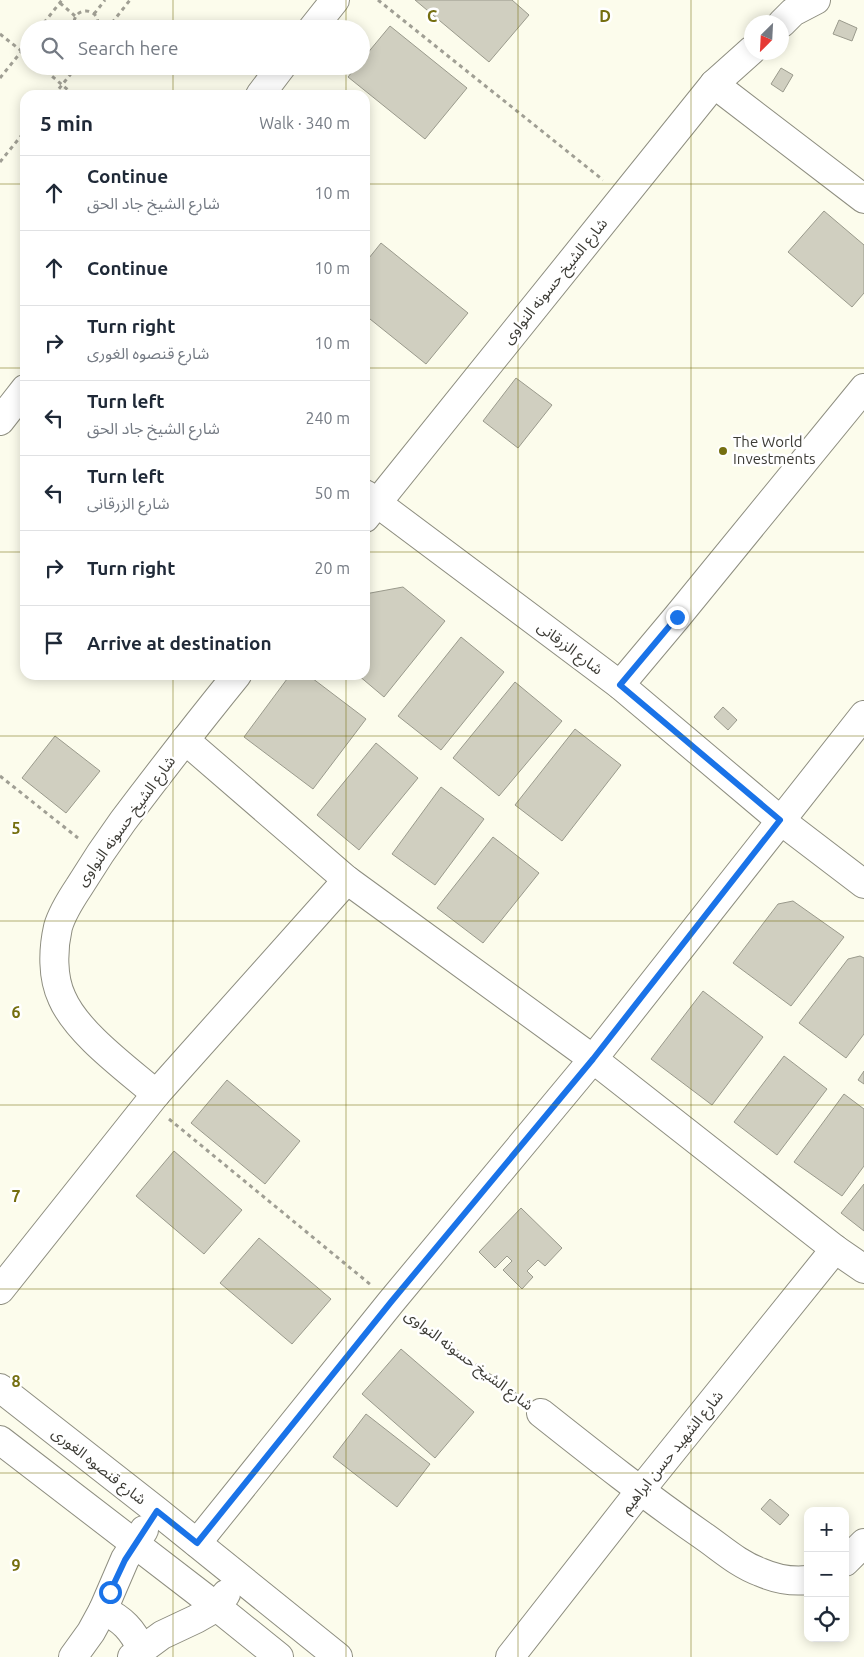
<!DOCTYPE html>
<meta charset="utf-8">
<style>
:root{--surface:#fff;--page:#f2f2f3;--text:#1f2937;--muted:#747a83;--line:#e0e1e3}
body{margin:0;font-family:Ubuntu,"Noto Sans Arabic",sans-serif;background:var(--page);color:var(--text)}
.controls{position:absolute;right:15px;bottom:15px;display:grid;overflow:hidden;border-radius:10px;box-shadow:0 2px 12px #0003}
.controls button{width:45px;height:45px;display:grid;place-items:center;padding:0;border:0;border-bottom:1px solid var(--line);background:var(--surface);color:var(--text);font:25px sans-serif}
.compass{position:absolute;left:744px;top:15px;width:45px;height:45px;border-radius:50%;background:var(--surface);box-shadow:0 2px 12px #0003;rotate:204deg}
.stop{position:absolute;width:15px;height:15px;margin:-11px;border:4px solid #1a73e8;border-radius:50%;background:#fff}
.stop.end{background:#1a73e8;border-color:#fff;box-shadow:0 1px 5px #0008}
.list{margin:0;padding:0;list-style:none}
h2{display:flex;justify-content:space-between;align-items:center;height:65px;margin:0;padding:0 20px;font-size:21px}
h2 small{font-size:16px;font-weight:400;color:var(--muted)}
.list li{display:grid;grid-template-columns:32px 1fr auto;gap:15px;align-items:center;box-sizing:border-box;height:75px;padding:0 20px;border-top:1px solid var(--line)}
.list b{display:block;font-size:19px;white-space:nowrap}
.list p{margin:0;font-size:16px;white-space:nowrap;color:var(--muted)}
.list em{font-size:16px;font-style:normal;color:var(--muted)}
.icon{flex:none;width:28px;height:28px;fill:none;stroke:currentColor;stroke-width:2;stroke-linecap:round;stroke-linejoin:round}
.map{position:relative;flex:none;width:864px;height:1657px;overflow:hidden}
.search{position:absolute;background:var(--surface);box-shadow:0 2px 12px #0003;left:20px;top:20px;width:350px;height:55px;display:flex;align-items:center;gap:12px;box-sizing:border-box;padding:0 18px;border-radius:28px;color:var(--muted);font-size:19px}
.panel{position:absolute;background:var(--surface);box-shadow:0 2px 12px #0003;left:20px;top:90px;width:350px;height:590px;border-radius:15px}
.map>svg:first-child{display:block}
.building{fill:#d0cfc0;stroke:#9a9a8c}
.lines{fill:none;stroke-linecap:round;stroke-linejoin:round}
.minor-casing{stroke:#8e8e80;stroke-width:30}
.path{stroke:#a09f94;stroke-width:3;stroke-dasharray:4 4;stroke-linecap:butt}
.minor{stroke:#fff;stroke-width:28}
.route{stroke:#1a73e8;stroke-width:6}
.grid{fill:none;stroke:#756f10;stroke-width:1;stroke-opacity:0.55}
.poi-dot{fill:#756f10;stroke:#fff;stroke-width:2}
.labels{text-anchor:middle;stroke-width:5;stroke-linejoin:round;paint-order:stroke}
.street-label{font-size:15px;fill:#3c3b35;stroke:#fff}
.poi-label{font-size:15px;fill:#3c3b35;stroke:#fff;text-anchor:start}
.grid-label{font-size:16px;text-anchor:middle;font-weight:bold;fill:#756f10;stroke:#fff;stroke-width:5;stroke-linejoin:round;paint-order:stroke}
</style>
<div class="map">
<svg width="864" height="1657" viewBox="0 0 864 1657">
<rect width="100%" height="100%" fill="#fcfcec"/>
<!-- building -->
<g class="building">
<polygon points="415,0 512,0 529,15 489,62"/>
<polygon points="839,20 857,28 852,41 833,34"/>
<polygon points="390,26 467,88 425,139 348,77 357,66 361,66 361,61"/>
<polygon points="781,68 793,75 783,92 771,84"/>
<polygon points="824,211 864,245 864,293 852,307 788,252"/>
<polygon points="381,243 468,313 426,364 365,315 365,263"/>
<polygon points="516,378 552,405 518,448 483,421"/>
<polygon points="403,587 445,621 384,697 358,675 365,675 365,594"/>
<polygon points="461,637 504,672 441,750 398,716"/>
<polygon points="290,675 308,675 366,719 313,789 244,737"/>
<polygon points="515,682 562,721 499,796 453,758"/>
<polygon points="723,707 737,720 728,730 714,717"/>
<polygon points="575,729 621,765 562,841 515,805"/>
<polygon points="55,736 100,771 66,813 22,778"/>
<polygon points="376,743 418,778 359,850 317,815"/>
<polygon points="441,787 484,819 435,885 392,854"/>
<polygon points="493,837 539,873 483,943 437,908"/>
<polygon points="793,901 844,937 791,1006 733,963 778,904"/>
<polygon points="860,956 864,958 864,1034 846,1058 799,1023 848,959"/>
<polygon points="703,991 763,1037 712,1105 651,1059"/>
<polygon points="784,1056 827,1089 777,1155 734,1122"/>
<polygon points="864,1071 864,1084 858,1080"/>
<polygon points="227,1080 300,1141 265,1184 191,1123"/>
<polygon points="844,1094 864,1109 864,1166 842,1196 794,1162"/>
<polygon points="174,1151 242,1210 204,1254 136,1196"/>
<polygon points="864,1184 864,1231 841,1213"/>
<polygon points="521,1208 562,1248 545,1266 538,1260 527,1271 533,1277 522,1289 503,1270 512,1261 507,1256 495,1268 479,1252"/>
<polygon points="259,1238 331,1299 292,1344 220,1283"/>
<polygon points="401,1349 474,1412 435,1458 362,1394"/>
<polygon points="366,1414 430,1464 397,1507 333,1457"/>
<polygon points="770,1499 789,1515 780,1525 761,1509"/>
</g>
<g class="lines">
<!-- minor casing -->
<g class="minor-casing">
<g id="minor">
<polyline points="782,23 793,12 816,0"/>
<polyline points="312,29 335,0"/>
<polyline points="714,84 864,199"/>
<polyline points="260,95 282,66"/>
<polyline points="0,421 25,389"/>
<polyline points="365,494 620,685 780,820 864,884"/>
<polyline points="365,518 714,84 752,50"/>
<polyline points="620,685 677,617 864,388"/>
<polyline points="185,740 347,880 593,1059 835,1249 864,1269"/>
<path d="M 156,1094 C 127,1069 77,1033 62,998 C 52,977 53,949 58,927 C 62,913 71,899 79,887 C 93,864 107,843 123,821 C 160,772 198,723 237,675"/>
<polyline points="0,1290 156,1094 347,880"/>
<polyline points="0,1388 157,1511 338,1657"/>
<path d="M 541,1413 C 594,1455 647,1497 702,1535 C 721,1548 738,1564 760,1572 C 776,1579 791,1582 808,1580"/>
<polyline points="0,1440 217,1607 279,1657"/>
<polyline points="197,1543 391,1302 593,1059 864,715"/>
<polyline points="845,1562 864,1543"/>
<path d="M 103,1610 C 122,1619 133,1630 141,1649"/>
<polyline points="73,1657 91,1632 103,1610 125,1559 144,1530"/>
<polyline points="132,1657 162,1635 196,1619 217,1607 226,1594"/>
<polyline points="510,1657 640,1491 835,1249"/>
</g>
</g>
<!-- path -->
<g class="path">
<polyline points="378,0 603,180"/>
<polyline points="60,3 75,16"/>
<polyline points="94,14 105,0"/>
<polyline points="39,29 62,0"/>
<path d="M 75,29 C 68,5 104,5 97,29"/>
<polyline points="107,29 130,0"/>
<polyline points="0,34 29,57"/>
<polyline points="40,66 74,95"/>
<polyline points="49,73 54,66"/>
<polyline points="0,78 29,42"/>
<polyline points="54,95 77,66"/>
<polyline points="0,162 25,131"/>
<polyline points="0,776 78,838"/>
<polyline points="169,1119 371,1285"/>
<polyline points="411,1317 521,1398"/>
</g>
<!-- minor -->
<use href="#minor" class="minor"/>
</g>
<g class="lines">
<!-- route -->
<polyline class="route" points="110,1592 125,1560 157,1511 197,1543 391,1302 593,1059 780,820 620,685 677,617"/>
</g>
<!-- grid -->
<path class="grid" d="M 173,0 L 173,29M 346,0 L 346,29M 518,0 L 518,1657M 691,0 L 691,1657M 173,66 L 173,95M 346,66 L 346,95M 0,184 L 25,184M 365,184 L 864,184M 0,368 L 25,368M 365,368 L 864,368M 0,552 L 25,552M 365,552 L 864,552M 173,675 L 173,1657M 346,675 L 346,1657M 0,736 L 864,736M 0,921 L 864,921M 0,1105 L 864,1105M 0,1289 L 864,1289M 0,1473 L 864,1473"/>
<!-- markers -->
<circle class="poi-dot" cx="723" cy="451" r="5"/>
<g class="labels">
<!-- street labels -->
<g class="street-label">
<text transform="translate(555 281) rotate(-51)" y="5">شارع الشيخ حسونه النواوى</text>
<text transform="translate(570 648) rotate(37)" y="5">شارع الزرقانى</text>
<text transform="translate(126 821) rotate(-54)" y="5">شارع الشيخ حسونه النواوى</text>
<text transform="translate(469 1360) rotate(37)" y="5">شارع الشيخ حسونه النواوى</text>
<text transform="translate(672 1452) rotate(-51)" y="5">شارع الشهيد حسن ابراهيم</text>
<text transform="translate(99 1466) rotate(38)" y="5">شارع قنصوه الغورى</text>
</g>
<!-- poi labels -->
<g class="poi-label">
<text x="733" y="447">The World<tspan x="733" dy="17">Investments</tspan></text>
</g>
</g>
<g class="grid-label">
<text x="432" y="22">C</text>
<text x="605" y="22">D</text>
<text x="16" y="834">5</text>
<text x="16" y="1018">6</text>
<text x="16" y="1202">7</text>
<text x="16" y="1387">8</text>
<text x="16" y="1571">9</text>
</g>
</svg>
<div class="controls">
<button>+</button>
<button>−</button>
<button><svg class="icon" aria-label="locate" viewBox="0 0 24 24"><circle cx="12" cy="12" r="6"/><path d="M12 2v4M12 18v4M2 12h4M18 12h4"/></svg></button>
</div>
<svg class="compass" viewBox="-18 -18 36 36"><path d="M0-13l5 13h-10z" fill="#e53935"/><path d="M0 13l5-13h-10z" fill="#747a83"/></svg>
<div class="stop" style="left:110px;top:1592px"></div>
<div class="stop end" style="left:677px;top:617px"></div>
<div class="search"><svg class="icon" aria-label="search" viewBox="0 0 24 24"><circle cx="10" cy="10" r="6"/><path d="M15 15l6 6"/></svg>Search here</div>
<section class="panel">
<h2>5 min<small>Walk · 340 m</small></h2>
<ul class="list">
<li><svg class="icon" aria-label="ahead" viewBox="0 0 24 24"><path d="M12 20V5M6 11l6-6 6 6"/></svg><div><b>Continue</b><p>شارع الشيخ جاد الحق</p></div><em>10 m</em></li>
<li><svg class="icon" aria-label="ahead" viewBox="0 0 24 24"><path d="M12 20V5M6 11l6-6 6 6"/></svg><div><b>Continue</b></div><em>10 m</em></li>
<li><svg class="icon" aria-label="right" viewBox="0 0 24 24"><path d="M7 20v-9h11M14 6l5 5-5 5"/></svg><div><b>Turn right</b><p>شارع قنصوه الغورى</p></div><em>10 m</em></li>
<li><svg class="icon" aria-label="left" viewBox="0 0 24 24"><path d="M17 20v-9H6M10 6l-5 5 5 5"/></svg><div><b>Turn left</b><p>شارع الشيخ جاد الحق</p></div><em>240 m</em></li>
<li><svg class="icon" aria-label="left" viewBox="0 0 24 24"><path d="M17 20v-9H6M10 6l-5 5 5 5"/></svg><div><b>Turn left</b><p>شارع الزرقانى</p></div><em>50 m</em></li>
<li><svg class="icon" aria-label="right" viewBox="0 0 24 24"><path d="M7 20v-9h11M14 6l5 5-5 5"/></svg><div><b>Turn right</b></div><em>20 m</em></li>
<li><svg class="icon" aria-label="arrive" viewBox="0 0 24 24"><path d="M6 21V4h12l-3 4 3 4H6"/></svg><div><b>Arrive at destination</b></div></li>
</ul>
</section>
</div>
